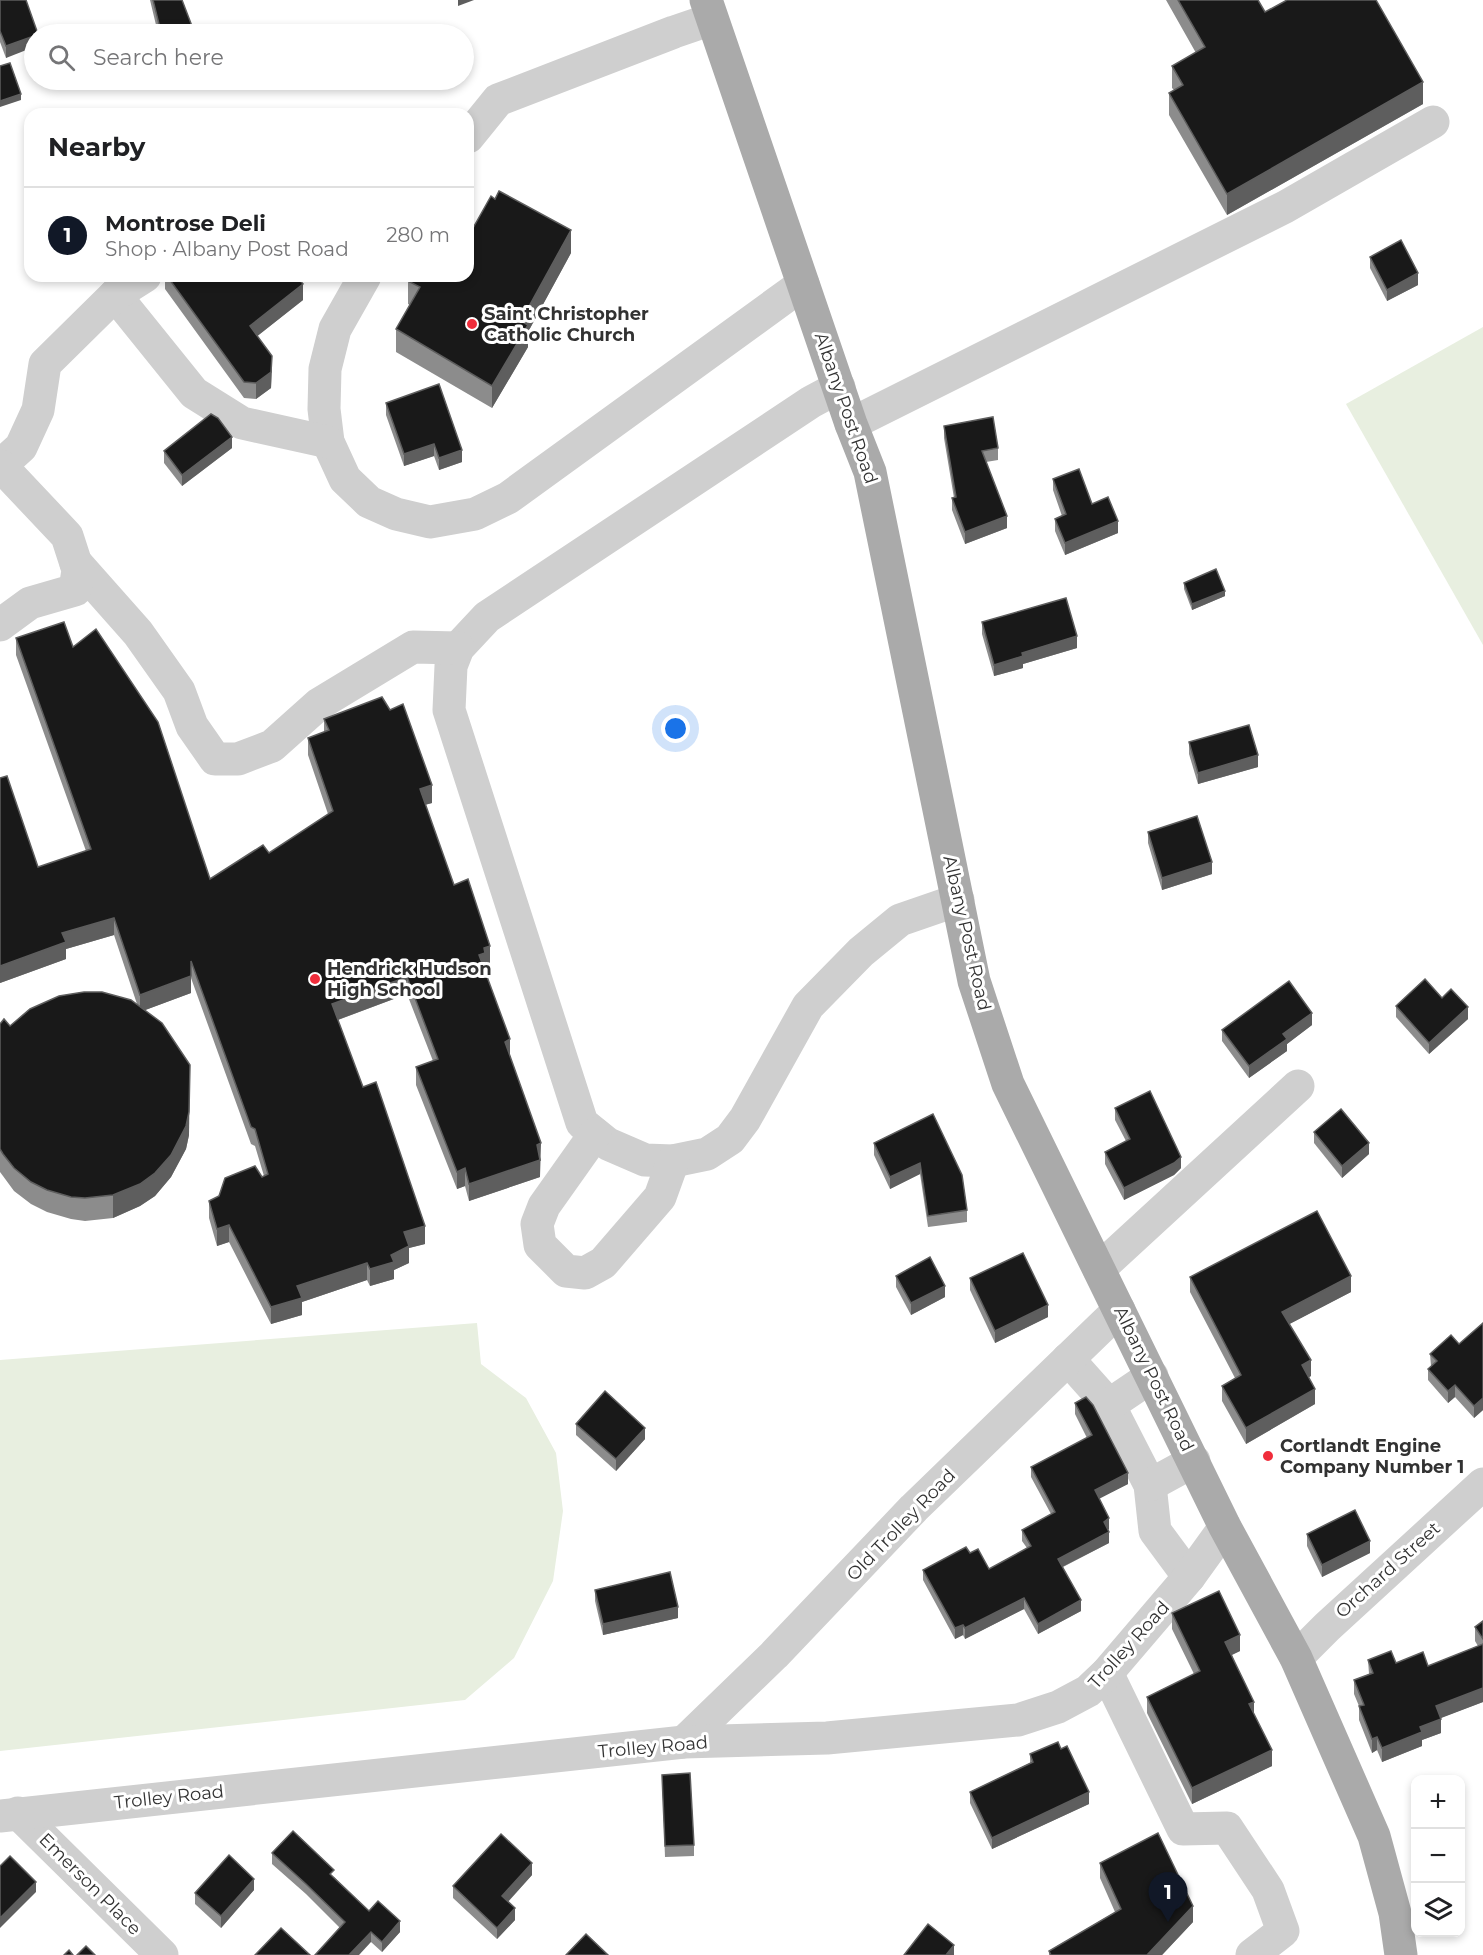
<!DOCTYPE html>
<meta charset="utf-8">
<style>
:root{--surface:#fff;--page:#f2f2f2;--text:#202124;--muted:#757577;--line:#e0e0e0;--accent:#111827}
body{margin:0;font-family:Montserrat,sans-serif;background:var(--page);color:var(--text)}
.controls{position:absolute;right:18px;bottom:18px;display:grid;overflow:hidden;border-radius:12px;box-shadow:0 3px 9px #0003}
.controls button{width:54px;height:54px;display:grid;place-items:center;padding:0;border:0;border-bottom:2px solid var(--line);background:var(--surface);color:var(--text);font:30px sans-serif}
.you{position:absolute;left:676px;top:729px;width:21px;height:21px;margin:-15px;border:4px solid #fff;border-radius:50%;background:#1a73e8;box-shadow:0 0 0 9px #1a73e833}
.badge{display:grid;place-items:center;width:39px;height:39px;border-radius:50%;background:var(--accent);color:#fff;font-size:20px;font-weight:700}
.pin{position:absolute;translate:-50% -50px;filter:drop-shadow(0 2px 3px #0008)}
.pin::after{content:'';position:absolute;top:32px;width:21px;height:18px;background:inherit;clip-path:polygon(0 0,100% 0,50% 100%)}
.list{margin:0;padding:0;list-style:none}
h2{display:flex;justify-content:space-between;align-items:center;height:78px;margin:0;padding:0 24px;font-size:26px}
h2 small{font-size:20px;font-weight:400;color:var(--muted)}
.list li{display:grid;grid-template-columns:39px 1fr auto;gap:18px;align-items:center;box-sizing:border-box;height:96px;padding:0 24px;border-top:2px solid var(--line)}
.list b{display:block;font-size:22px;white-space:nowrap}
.list p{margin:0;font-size:20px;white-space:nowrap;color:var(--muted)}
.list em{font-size:20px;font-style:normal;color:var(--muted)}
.icon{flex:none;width:33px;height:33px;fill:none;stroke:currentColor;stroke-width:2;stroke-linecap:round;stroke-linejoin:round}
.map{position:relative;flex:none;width:1483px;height:1955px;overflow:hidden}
.search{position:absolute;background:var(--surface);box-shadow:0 3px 9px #0003;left:24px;top:24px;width:450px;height:66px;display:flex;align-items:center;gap:15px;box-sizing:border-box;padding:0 21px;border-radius:33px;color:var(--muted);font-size:22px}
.panel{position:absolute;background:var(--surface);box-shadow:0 3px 9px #0003;left:24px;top:108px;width:450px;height:174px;border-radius:18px}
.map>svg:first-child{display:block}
.green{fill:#e8efe0}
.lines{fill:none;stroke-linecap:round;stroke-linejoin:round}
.minor{stroke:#cfcfcf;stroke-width:33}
.major{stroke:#aaa;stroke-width:33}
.wall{fill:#8c8c8c}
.shaded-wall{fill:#5e5e5e}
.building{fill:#191919;stroke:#5e5e5e;stroke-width:1.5}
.poi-dot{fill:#f02d3b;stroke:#fff;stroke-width:2}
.labels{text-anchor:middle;stroke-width:6;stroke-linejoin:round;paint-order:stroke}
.poi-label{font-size:18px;font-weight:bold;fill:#323232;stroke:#fff;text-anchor:start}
.street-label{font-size:18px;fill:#323232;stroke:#fff}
</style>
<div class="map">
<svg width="1483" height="1955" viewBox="0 0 1483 1955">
<rect width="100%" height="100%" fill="#fff"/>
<!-- green -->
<g class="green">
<polygon points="1483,327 1483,645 1346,404"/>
<polygon points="477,1323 481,1364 526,1398 556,1453 563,1511 553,1581 514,1658 465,1700 0,1751 0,1360"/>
</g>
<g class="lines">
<!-- minor -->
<g class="minor">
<polyline points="468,137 498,100 674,32 712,19"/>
<polyline points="365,276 335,329 325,369 324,409 328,442 345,479 369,502 396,514 430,522 475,514 508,498 803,284"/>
<polyline points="115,295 194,393 242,423 328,442"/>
<polyline points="839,387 811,402 487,617 458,648 451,666 449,710 582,1123 608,1144 645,1160 673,1161 707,1154 730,1139 745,1119 808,1006 861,952 900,920 958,900"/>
<polyline points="851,424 1285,207 1433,122"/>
<polyline points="0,466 21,447 38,410 45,364 115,295 145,276"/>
<polyline points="76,563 138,633 179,691 192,726 215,759 238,759 272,746 319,704 413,647 458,648"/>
<polyline points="0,625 30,603 75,590 78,570 67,536 1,466"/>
<polyline points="595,1134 544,1206 537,1224 540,1245 566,1271 585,1273 603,1263 660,1197 673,1161"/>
<polyline points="1099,1269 1298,1086"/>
<polyline points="1068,1359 1109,1405 1150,1485 1155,1531 1189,1577"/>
<polyline points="1109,1405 1152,1376"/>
<polyline points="1150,1485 1194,1461"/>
<polyline points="1296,1658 1327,1627 1483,1484"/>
<polyline points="1107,1673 1183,1829 1227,1828 1268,1890 1283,1931 1252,1955"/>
<polyline points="684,1742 774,1655 914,1508 1119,1310"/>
<polyline points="18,1813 162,1955"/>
<polyline points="0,1816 684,1742 827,1738 1018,1720 1058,1707 1088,1691 1107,1673 1189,1577 1225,1527"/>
</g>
<!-- major -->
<polyline class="major" points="706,0 851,424 870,472 974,981 1008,1084 1225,1527 1296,1658 1374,1836 1395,1913 1401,1955"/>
</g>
<!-- wall -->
<g class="wall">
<polygon points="0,0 34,34 6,58 0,42"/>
<polygon points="150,0 182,0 195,34 152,34 152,27 156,25"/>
<polygon points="1166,0 1258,0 1265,12 1423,104 1227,215 1169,115 1169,93 1174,90 1172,88 1172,66 1196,53"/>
<polygon points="571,253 528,332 528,347 492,408 396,352 396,329 410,305 408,304 408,281"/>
<polygon points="1370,257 1418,285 1387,301 1370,268"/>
<polygon points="165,276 216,276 220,281 303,300 257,336 272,371 271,388 256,399 244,398 165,289"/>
<polygon points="386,403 462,462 439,470 434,456 404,466 386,415"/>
<polygon points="944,426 998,448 998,460 986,462 1007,528 965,544 952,510 952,498 954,498 944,438"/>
<polygon points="232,448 182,486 164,463 164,451"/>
<polygon points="1053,479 1118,533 1065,555 1055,531 1055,519 1062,516 1053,490"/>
<polygon points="1184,583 1225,596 1192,610 1184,589"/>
<polygon points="982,622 1077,648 1023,664 1023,668 994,676 982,634"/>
<polygon points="16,638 73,647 210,879 269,853 328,814 308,755 308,738 324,732 324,719 432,803 425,805 454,885 490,963 485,965 485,970 541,1161 540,1161 540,1177 469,1201 465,1186 457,1189 416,1085 416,1067 433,1061 407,994 338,1020 363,1087 425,1244 409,1248 409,1263 394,1270 394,1279 370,1286 367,1280 302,1302 302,1315 271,1324 229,1242 217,1246 209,1218 209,1201 264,1176 255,1146 251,1144 191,978 191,993 145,1010 189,1135 186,1149 171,1177 155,1196 140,1206 113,1218 85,1221 71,1219 47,1212 31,1204 14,1191 3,1176 0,1172 0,1024 10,1026 137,1004 114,935 66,949 66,959 0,983 0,778 38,867 86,851 16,655"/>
<polygon points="1189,742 1258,767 1198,784 1189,754"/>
<polygon points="1148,832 1212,874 1162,890 1148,843"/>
<polygon points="1442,998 1468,1019 1429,1054 1396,1017 1396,1006"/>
<polygon points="1312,1025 1287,1044 1287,1051 1249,1078 1222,1041 1222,1030"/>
<polygon points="1115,1108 1181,1168 1174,1175 1124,1200 1105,1164 1105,1152 1126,1141 1115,1120"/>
<polygon points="933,1114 967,1210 967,1222 928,1227 920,1174 890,1189 874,1155 874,1143"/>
<polygon points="1314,1132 1369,1154 1342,1178 1314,1143"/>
<polygon points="896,1276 945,1297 911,1315 896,1287"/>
<polygon points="1190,1277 1351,1292 1289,1324 1311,1376 1309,1377 1315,1404 1246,1444 1222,1401 1222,1386 1235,1378 1190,1292"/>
<polygon points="970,1278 1048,1317 995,1343 970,1290"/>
<polygon points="1483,1323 1483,1410 1474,1418 1455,1397 1448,1403 1428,1380 1428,1369 1431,1366 1430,1354 1459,1344"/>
<polygon points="1075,1403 1128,1484 1099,1498 1109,1529 1108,1530 1109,1543 1063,1567 1081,1611 1038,1634 1024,1609 965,1639 963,1635 955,1639 923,1580 923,1570 970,1553 989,1569 1027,1548 1022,1541 1022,1530 1051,1514 1031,1477 1031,1467 1087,1438 1075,1414"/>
<polygon points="576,1424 645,1439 616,1471 576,1435"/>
<polygon points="1307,1534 1370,1553 1322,1577 1307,1546"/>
<polygon points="595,1590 678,1618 603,1635 595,1601"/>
<polygon points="1172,1613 1240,1651 1232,1655 1254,1714 1272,1766 1192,1804 1147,1713 1147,1697 1194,1674 1172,1629"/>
<polygon points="1483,1621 1483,1702 1440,1718 1441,1733 1422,1740 1422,1746 1382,1762 1377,1750 1372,1753 1359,1720 1359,1706 1354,1694 1354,1680 1369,1674 1368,1660 1428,1666 1478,1646 1475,1641 1475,1627"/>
<polygon points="1030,1754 1089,1804 992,1849 970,1803 970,1792 1030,1763"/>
<polygon points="662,1775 694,1845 694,1856 665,1857"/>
<polygon points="272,1853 334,1877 369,1911 400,1932 382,1952 371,1942 340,1928 306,1894 272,1864"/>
<polygon points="1100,1863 1193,1922 1162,1955 1049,1955 1049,1951 1115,1912 1100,1878"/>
<polygon points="532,1875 508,1902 515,1920 497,1939 453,1898 453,1886"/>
<polygon points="254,1890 221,1928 195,1904 195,1893"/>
</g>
<!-- shaded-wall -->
<g class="shaded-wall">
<polygon points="458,0 474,0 458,6"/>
<polygon points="34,36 34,47 6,58 6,46"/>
<polygon points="1423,82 1423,104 1227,215 1227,194"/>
<polygon points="21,94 21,100 0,107 0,101"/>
<polygon points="571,230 571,253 528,332 528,347 492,408 492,386 521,321"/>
<polygon points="1418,273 1418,285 1387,301 1387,290"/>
<polygon points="303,284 303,300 250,342 250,326"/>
<polygon points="272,356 271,388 256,399 256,383"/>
<polygon points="232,437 232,448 182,486 182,475"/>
<polygon points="434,444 434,456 404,466 404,454"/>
<polygon points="462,450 462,462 439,470 439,458"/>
<polygon points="1007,516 1007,528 965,544 965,532"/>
<polygon points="1118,521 1118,533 1065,555 1065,543"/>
<polygon points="1225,591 1225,596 1192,610 1192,604"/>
<polygon points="1077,636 1077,648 1023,664 1023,668 994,676 994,665 1022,653"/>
<polygon points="1258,755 1258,767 1198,784 1198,773"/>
<polygon points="432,785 432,803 420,806 420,789"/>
<polygon points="1212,862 1212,874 1162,890 1162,878"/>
<polygon points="114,918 114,935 66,949 66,959 0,983 0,966 62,933"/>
<polygon points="490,946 490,963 485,965 485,970 479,955 484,948"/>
<polygon points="191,961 191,993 140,1012 140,995"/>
<polygon points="407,977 407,994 332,1022 332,1004"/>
<polygon points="1468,1007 1468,1019 1429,1054 1429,1043"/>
<polygon points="1312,1013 1312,1025 1287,1044 1287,1051 1249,1078 1249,1066 1283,1034"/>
<polygon points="510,1039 510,1056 505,1042"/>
<polygon points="190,1065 189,1135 186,1149 171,1177 155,1196 140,1206 113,1218 113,1195"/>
<polygon points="541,1143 540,1177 469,1201 469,1184"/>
<polygon points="1369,1143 1369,1154 1342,1178 1342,1166"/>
<polygon points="1181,1157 1181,1168 1174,1175 1124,1200 1124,1188"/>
<polygon points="920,1163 920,1174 890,1189 890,1177"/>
<polygon points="465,1168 465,1186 457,1189 457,1172"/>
<polygon points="229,1225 229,1242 217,1246 217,1229"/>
<polygon points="425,1226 425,1244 409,1248 409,1263 394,1270 394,1279 370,1286 370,1269 391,1255 404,1232"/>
<polygon points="367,1263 367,1280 302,1302 302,1315 271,1324 271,1307 297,1286"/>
<polygon points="1351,1276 1351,1292 1282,1328 1282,1312"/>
<polygon points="945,1286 945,1297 911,1315 911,1303"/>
<polygon points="1048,1305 1048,1317 995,1343 995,1331"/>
<polygon points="1311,1360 1311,1376 1302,1381 1302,1365"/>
<polygon points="1455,1385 1455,1397 1448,1403 1448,1391"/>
<polygon points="1315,1389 1315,1404 1246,1444 1246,1428"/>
<polygon points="1483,1398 1483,1410 1474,1418 1474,1406"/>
<polygon points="645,1428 645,1439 616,1471 616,1459"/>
<polygon points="1128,1473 1128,1484 1095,1501 1095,1490"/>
<polygon points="1109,1518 1109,1529 1104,1532 1104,1522"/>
<polygon points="1109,1532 1109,1543 1058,1569 1058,1559"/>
<polygon points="1370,1541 1370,1553 1322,1577 1322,1565"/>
<polygon points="1024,1598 1024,1609 965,1639 965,1628"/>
<polygon points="1081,1600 1081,1611 1038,1634 1038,1624"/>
<polygon points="678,1607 678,1618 603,1635 603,1624"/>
<polygon points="963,1625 963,1635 955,1639 955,1628"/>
<polygon points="1240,1635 1240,1651 1225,1658 1225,1642"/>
<polygon points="1483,1688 1483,1702 1436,1720 1436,1706"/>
<polygon points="1254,1702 1254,1718 1249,1704"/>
<polygon points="1441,1719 1441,1733 1422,1740 1422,1746 1382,1762 1382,1748 1420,1727"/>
<polygon points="1377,1737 1377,1750 1372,1753 1372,1739"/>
<polygon points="1272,1750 1272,1766 1192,1804 1192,1788"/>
<polygon points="1089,1792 1089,1804 992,1849 992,1838"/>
<polygon points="532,1863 532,1875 502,1908 502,1896"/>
<polygon points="254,1879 254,1890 221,1928 221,1916"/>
<polygon points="36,1882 36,1892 0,1928 0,1918"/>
<polygon points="1193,1906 1193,1922 1162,1955 1147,1955"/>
<polygon points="515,1908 515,1920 497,1939 497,1928"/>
<polygon points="400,1921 400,1932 382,1952 382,1942"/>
<polygon points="371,1932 371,1942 359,1955 349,1955"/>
<polygon points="954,1945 954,1955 946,1955"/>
</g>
<!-- building -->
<g class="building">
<polygon points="0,0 26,0 38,34 34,34 34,36 6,46 0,31"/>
<polygon points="153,0 182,0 195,34 155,34 152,27 159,24"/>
<polygon points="1178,0 1258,0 1265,12 1287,0 1376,0 1423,82 1227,194 1169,93 1183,85 1172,66 1205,47"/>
<polygon points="10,63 21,94 0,101 0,66"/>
<polygon points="499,191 571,230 521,321 528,325 492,386 396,329 420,287 408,281 419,276 468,276 468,237 491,196 495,199"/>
<polygon points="1401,240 1418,273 1387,290 1370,257"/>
<polygon points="167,276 216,276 220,281 226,276 296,276 303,284 250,326 272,356 271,372 256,383 244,382"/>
<polygon points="439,384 462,450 439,458 434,444 404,454 386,403"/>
<polygon points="211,414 218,418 232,437 182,475 164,451"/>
<polygon points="993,417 998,448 982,451 1007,516 965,532 952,498 956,497 944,426"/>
<polygon points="1079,469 1092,504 1108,497 1118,521 1065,543 1055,519 1066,514 1053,479"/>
<polygon points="1216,569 1225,591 1192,604 1184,583"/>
<polygon points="1066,598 1077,636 1022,653 1023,656 994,665 982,622"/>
<polygon points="64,622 73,647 96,629 158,722 210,879 263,845 269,853 333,811 308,738 329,730 324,719 382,697 390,710 403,704 432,785 420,789 454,885 468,879 490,946 484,948 485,953 479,955 510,1039 505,1042 541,1143 537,1145 540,1160 469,1184 465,1168 457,1172 416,1067 438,1059 407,977 332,1004 363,1087 376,1082 425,1226 404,1232 409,1246 391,1255 394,1262 370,1269 367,1263 297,1286 302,1298 271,1307 229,1225 217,1229 209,1201 219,1196 225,1178 255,1166 262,1177 268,1174 255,1129 251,1127 191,961 191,976 140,995 114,918 62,933 66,942 0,966 0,778 7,776 38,867 91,849 16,638"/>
<polygon points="1249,725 1258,755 1198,773 1189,742"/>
<polygon points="1197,816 1212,862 1162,878 1148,832"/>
<polygon points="1425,979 1442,998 1451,989 1468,1007 1429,1043 1396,1006"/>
<polygon points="1289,981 1312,1013 1283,1034 1287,1039 1249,1066 1222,1030"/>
<polygon points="84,992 102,992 131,1000 162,1023 190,1065 189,1112 186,1126 171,1155 155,1173 140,1184 113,1195 85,1198 71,1197 47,1190 31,1182 14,1168 3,1154 0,1149 0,1024 4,1019 10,1026 30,1009 59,996"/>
<polygon points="1150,1091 1181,1157 1174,1163 1124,1188 1105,1152 1130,1139 1115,1108"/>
<polygon points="1341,1109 1369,1143 1342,1166 1314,1132"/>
<polygon points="933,1114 962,1175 967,1210 928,1216 920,1163 890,1177 874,1143"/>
<polygon points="1317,1211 1351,1276 1282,1312 1311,1360 1302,1365 1315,1389 1246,1428 1222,1386 1241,1375 1190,1277"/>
<polygon points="1023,1253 1048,1305 995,1331 970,1278"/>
<polygon points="930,1257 945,1286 911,1303 896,1276"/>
<polygon points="1483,1323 1483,1398 1474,1406 1455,1385 1448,1391 1428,1369 1437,1361 1430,1354 1451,1335 1459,1344"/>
<polygon points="605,1391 645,1428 616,1459 576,1424"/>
<polygon points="1086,1397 1093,1405 1128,1473 1095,1490 1109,1518 1104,1522 1109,1532 1058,1559 1081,1600 1038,1624 1024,1598 965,1628 963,1625 955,1628 923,1570 966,1547 970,1553 978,1549 989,1569 1031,1546 1022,1530 1055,1512 1031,1467 1092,1435 1075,1403"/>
<polygon points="1355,1510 1370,1541 1322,1565 1307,1534"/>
<polygon points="670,1572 678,1607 603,1624 595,1590"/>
<polygon points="1219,1591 1240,1635 1225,1642 1254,1702 1249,1704 1272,1750 1192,1788 1147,1697 1200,1671 1172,1613"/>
<polygon points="1483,1621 1483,1639 1475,1627"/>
<polygon points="1483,1644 1483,1688 1436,1706 1441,1719 1420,1727 1422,1732 1382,1748 1377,1737 1372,1739 1359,1706 1364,1705 1354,1680 1373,1673 1368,1660 1391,1651 1396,1663 1423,1652 1428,1666"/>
<polygon points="1058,1742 1061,1749 1067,1746 1089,1792 992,1838 970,1792 1033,1762 1030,1754"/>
<polygon points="690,1773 694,1845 665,1846 662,1775"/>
<polygon points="293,1831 334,1870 330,1874 369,1911 378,1901 400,1921 382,1942 371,1932 349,1955 315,1955 345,1922 306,1884 272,1853"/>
<polygon points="1158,1833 1193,1906 1147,1955 1051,1955 1049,1951 1121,1909 1100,1863"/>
<polygon points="501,1834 532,1863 502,1896 515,1908 497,1928 453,1886"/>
<polygon points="229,1855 254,1879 221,1916 195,1893"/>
<polygon points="10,1856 36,1882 0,1918 0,1866"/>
<polygon points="928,1924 954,1945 946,1955 904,1955"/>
<polygon points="281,1928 310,1955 255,1955"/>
<polygon points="586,1934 608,1955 566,1955"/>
<polygon points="86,1946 95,1955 77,1955"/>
<polygon points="69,1950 73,1955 64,1955"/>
</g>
<!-- markers -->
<g class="poi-dot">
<circle cx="472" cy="324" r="6"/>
<circle cx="315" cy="979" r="6"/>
<circle cx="1268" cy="1456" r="6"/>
</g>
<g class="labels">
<!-- poi labels -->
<g class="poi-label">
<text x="484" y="320">Saint Christopher<tspan x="484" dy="21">Catholic Church</tspan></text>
<text x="327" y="975">Hendrick Hudson<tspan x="327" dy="21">High School</tspan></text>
<text x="1280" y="1452">Cortlandt Engine<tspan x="1280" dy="21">Company Number 1</tspan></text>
</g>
<!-- street labels -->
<g class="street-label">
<text transform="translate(846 408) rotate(71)" y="6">Albany Post Road</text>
<text transform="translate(967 933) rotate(77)" y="6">Albany Post Road</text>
<text transform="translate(1154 1379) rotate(64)" y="6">Albany Post Road</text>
<text transform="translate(901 1525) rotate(-46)" y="6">Old Trolley Road</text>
<text transform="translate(1388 1570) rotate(-42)" y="6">Orchard Street</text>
<text transform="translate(1129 1645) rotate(-48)" y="6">Trolley Road</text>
<text transform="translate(653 1747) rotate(-5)" y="6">Trolley Road</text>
<text transform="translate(169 1797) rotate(-6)" y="6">Trolley Road</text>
<text transform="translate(90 1884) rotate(45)" y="6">Emerson Place</text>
</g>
</g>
</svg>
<div class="controls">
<button>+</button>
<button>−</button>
<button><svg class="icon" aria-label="layers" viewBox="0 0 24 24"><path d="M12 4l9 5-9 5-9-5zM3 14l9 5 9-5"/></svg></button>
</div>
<div class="you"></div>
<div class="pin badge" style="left:1168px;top:1922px">1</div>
<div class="search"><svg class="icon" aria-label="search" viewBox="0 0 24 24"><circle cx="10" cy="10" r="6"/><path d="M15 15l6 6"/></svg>Search here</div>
<section class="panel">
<h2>Nearby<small></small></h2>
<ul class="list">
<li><span class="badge">1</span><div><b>Montrose Deli</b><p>Shop · Albany Post Road</p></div><em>280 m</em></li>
</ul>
</section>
</div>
